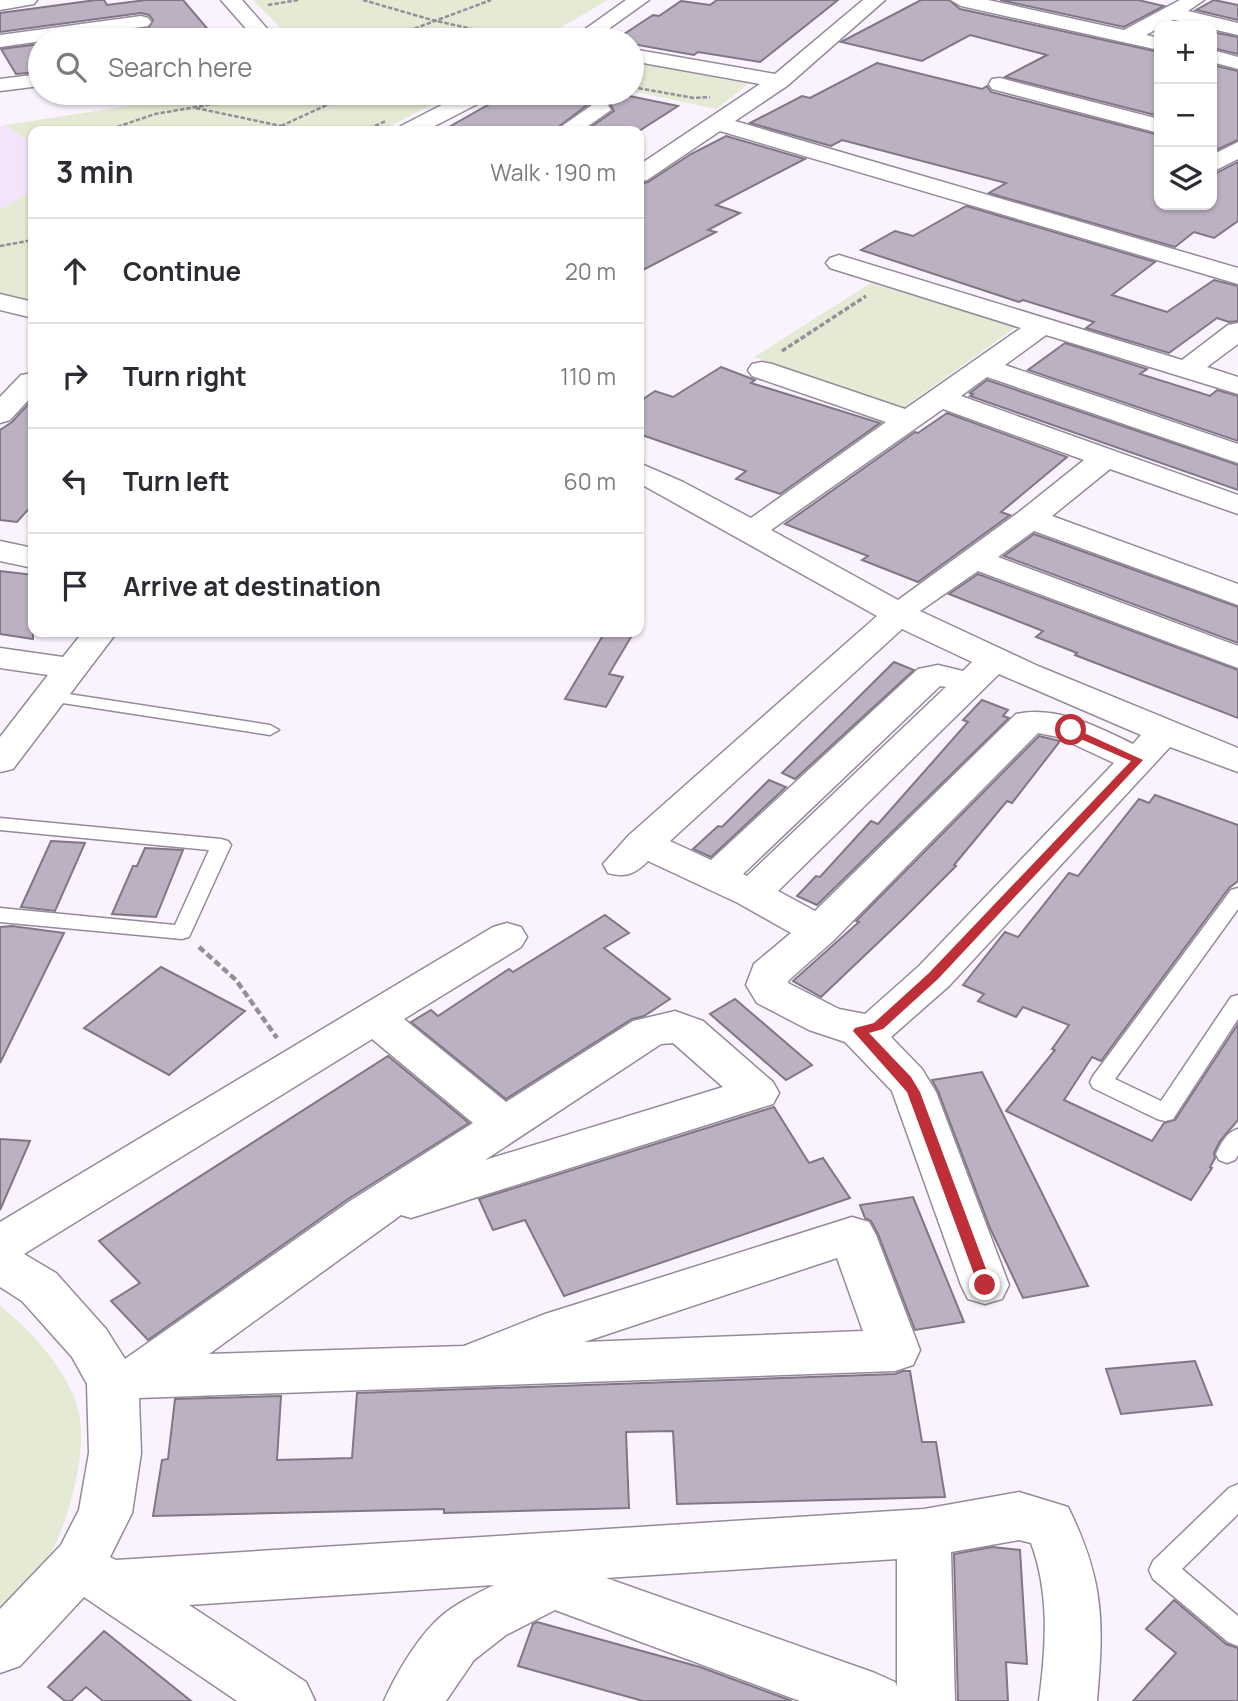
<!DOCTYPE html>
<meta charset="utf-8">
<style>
:root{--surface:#fff;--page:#f2f2f3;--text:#2b2b33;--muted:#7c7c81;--line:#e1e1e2}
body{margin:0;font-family:Manrope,sans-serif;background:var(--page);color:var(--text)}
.controls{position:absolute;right:21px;top:21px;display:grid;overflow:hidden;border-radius:14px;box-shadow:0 2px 5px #0004}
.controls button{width:63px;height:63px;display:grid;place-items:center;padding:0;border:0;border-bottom:2px solid var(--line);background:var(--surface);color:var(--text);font:35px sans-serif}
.stop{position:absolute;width:21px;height:21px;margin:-16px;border:5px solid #bf2f37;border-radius:50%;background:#fff}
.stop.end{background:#bf2f37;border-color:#fff;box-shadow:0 2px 7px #0008}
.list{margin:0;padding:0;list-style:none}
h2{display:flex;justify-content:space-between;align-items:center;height:91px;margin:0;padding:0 28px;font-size:30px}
h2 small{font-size:23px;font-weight:400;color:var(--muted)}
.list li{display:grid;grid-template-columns:46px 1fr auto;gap:21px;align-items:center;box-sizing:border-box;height:105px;padding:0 28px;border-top:2px solid var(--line)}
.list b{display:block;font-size:26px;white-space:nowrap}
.list em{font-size:23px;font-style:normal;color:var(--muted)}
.icon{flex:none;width:38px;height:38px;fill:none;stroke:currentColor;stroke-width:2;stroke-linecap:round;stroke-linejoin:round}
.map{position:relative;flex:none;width:1238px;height:1701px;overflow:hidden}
.search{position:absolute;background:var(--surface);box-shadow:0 2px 5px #0004;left:28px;top:28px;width:616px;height:77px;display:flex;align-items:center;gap:18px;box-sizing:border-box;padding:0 24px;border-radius:38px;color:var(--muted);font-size:26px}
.panel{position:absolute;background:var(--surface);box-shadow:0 2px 5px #0004;left:28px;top:126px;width:616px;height:511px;border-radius:14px}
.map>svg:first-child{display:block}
.built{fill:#f3e4fc}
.green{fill:#e5ead4}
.building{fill:#bcb1c2;stroke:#807685;stroke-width:2}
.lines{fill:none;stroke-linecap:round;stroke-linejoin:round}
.service-casing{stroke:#958a9a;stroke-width:3}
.minor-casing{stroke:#958a9a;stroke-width:3}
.path-far2{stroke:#948e97;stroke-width:2.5;stroke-dasharray:4.5 2;stroke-linecap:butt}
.path-far1{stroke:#948e97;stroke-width:3.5;stroke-dasharray:5 2.5;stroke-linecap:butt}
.path{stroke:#948e97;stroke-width:4.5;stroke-dasharray:7 3.5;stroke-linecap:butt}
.service{fill:#fff;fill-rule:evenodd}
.minor{fill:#fff;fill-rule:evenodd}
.route{fill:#bf2f37}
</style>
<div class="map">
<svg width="1238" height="1701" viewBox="0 0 1238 1701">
<rect width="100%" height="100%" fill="#faf3fe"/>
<!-- built -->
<polygon class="built" points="5,125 33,145 33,189 0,210 0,126"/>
<!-- green -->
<g class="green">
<polygon points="253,0 608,0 539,40 292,40"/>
<polygon points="632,62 748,84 716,109 632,91"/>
<polygon points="212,93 422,93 445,98 380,131 33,131 33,145 5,125"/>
<polygon points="33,189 33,311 0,304 0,210"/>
<polygon points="871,283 1016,327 903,408 754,357"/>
<path d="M 0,1306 C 30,1329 59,1362 74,1397 C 96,1447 62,1544 33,1587 C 24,1599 11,1611 0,1623 Z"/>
</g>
<!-- building -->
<g class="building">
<polygon points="96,0 104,0 107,5 146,0 183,0 217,40 66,40 148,29 153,20 149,15 141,13 0,32 0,13"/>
<polygon points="717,0 838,0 760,62 698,52 694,55 632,44 632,40 615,40 653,15 659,16 681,1 710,5"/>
<polygon points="921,0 949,0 960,9 1159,52 1159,116 1005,77 1047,55 970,35 922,61 841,42"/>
<polygon points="1000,0 1138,0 1164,6 1124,27"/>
<polygon points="1214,0 1238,5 1238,20 1196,10"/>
<polygon points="1212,32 1238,37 1238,54 1212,48"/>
<polygon points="40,44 40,72 16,74 1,49"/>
<polygon points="877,63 982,89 987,86 991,92 1159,135 1159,205 1212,205 1212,175 1238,162 1238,221 1214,238 1194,232 1175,247 989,193 1006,183 842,140 831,146 750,123 802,96 810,98"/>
<polygon points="1212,65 1238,71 1238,140 1212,152"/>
<polygon points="509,93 615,93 678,106 639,131 585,131 614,111 610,104 601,100 590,103 553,131 442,131"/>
<polygon points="726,136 805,159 716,205 740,213 708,230 716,232 639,272 639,184 648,182 691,154"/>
<polygon points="966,206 1155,262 1112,295 1167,312 1214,280 1238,286 1238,321 1229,322 1217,318 1169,353 1086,328 1094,322 1023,300 1019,302 861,250 895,231 913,236"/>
<polygon points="1065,343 1147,369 1140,374 1210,396 1217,390 1238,396 1238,441 1028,370"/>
<polygon points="721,367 755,380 751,383 880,423 780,494 736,479 746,471 639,434 639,402 655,391 673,397"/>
<polygon points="987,380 1238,465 1238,490 970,396 973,394 970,393"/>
<polygon points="33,399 33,504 17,522 0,520 0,430 12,422"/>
<polygon points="947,413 1067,457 1001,512 1010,515 918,582 862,560 868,556 785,524 915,432 918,433"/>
<polygon points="1034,534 1238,607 1238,643 1004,556"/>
<polygon points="0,571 33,575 33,639 0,634"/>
<polygon points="978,574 1238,670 1238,718 1075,655 1077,653 1036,637 1043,631 949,594"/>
<polygon points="605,632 634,632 609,674 623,677 606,707 565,699"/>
<polygon points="894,662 914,670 795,779 782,773"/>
<polygon points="982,700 1008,710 1003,716 1009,718 817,905 797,896 816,876 820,877 871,821 878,824 968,722 963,720"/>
<polygon points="1039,736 1060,741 1012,803 1007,801 954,865 956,866 903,919 821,997 793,981 859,922 856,921"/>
<polygon points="769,780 786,787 711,857 693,849 718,826 722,827"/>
<polygon points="1155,795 1238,825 1238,881 1229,888 1101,1061 1092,1057 1064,1100 1152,1141 1164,1123 1175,1120 1238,1024 1238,1120 1220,1141 1214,1153 1215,1158 1210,1167 1212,1168 1191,1200 1006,1111 1055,1050 1052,1049 1069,1025 1023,1007 1016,1017 978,1001 984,994 963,985 1005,932 1018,937 1069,873 1078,876 1139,799 1149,803"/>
<polygon points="51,841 85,843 55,911 21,907"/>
<polygon points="145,848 183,850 156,917 112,914 133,866 137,866"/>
<polygon points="605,915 629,933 604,948 670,999 644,1016 632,1019 506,1099 411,1022 431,1010 438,1016 509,969 513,972"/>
<polygon points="12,926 64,933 0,1063 0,927"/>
<polygon points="161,967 245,1011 169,1075 84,1028"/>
<polygon points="735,999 812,1065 786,1080 710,1014"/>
<polygon points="388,1056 469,1123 348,1199 148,1340 111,1301 140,1283 99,1241"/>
<polygon points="982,1072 1088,1286 1023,1298 990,1228 938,1091 932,1080"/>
<polygon points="774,1107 809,1163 823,1158 850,1198 564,1296 525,1220 493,1230 479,1199"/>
<polygon points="0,1139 30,1141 0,1210"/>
<polygon points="913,1197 964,1322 915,1330 878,1234 871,1221 865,1218 860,1205"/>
<polygon points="1195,1361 1212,1405 1121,1414 1106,1369"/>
<polygon points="903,1371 910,1371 922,1442 936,1442 945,1497 677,1504 673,1431 626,1432 629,1508 444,1513 444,1509 153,1516 162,1460 168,1459 175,1399 281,1396 277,1460 352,1458 357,1393 895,1374"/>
<polygon points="992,1547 1020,1550 1027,1664 1006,1662 1008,1701 958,1701 954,1554"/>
<polygon points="1174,1600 1226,1644 1238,1648 1238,1701 1133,1701 1176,1653 1146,1629"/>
<polygon points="537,1622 700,1667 792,1701 643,1701 518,1666 533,1624"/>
<polygon points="104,1631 191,1701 103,1701 86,1687 71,1701 65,1701 48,1687"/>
</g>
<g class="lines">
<!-- service casing -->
<g class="service-casing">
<g id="service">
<polygon points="49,691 270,725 279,730 270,735 43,700 40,696"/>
<polygon points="0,818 221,839 228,841 231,845 189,937 182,939 0,922 0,908 175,925 209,850 0,830"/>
<polygon points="1238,888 1238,909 1115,1079 1161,1101 1231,997 1238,995 1238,1019 1173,1119 1165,1121 1157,1119 1093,1088 1090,1082 1093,1076 1231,890"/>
<path d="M 1238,1129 L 1238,1155 L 1235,1160 L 1227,1163 L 1219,1160 L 1216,1154 C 1221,1144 1226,1132 1238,1129 Z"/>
<polygon points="1238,1484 1238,1514 1182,1569 1238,1616 1238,1646 1228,1642 1153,1579 1149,1570 1153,1561 1229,1488"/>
</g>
</g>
<!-- minor casing -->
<g class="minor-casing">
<g id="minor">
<polygon points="0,0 37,0 34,4 0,10"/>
<polygon points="221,0 242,0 277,40 256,40"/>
<polygon points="626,0 649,0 593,40 570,40"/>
<polygon points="863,0 885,0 787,86 735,121 1238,268 1238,284 720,131 647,180 639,182 639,165 760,84 632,61 632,49 775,74"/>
<polygon points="951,0 988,0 1124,30 1180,0 1204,0 1188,11 1238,23 1238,35 1212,29 1212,26 1173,20 1146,35 1159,38 1159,50 961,6"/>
<polygon points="141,16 148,18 151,22 148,26 0,47 0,35"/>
<polygon points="1212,50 1238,57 1238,69 1212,62"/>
<polygon points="40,74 40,86 0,91 0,79"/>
<polygon points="1000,78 1159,119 1159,133 992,89 989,84 992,79"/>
<polygon points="465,93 492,93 489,98 425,131 398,131 401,126"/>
<polygon points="600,103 608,105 611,110 581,131 555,131 592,105"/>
<polygon points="1238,142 1238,159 1212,172 1212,155"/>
<path d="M 839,255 L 1182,360 L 1228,325 L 1238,323 L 1238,344 L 1207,367 L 1238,377 L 1238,394 L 1046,335 L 1005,365 L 1238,444 L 1238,463 L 987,377 L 961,396 L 1238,495 L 1238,514 L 1110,469 L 1052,516 L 1238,584 L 1238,605 L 1034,531 L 998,557 L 1238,646 L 1238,668 L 978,571 L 920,611 L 1038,666 L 1238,748 L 1238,772 L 1170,747 L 949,986 L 891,1037 L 922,1069 L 936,1092 L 1009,1285 L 1002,1299 L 985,1304 L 968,1299 L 961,1285 L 892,1091 L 845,1042 L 809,1030 L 757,1003 L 746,985 L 754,964 L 791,933 L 738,903 L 648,861 C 635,874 626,878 608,873 L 603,864 L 629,835 L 877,616 L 639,483 L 639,463 L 683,482 L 751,518 L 886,422 L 752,376 L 748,370 L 752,364 L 762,362 L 772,364 L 905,409 L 1021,328 L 830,268 L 826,263 L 830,258 ZM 943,409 L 1084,460 L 1019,512 L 898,600 L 771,530 ZM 902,629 L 972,662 L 963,671 L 938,665 L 918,669 L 711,860 L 670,841 ZM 999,674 L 1141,735 L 1133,744 C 1098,727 1056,705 1016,714 L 815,911 L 778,891 ZM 940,686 L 946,687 L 747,876 L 743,874 ZM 1038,733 L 1058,737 L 1114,763 L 919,966 L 865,1014 L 839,1009 L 788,983 L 789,980 L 833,941 Z"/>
<polygon points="0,294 33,302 33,318 0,310"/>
<polygon points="33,373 33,395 10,420 0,423 0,397 21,375"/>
<polygon points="0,541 33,548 33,568 0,561"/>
<polygon points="83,632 117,632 13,769 0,772 0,737 48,675 0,668 0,648 63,657"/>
<path d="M 507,923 L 521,927 L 527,937 L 521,947 L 404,1019 L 506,1102 L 633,1021 L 675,1011 L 703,1021 L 773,1082 L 779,1093 L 773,1104 L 411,1218 L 401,1215 L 209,1354 L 464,1346 L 545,1314 L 852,1217 L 869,1222 L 876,1235 L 920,1350 L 913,1365 L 895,1371 L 139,1398 L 141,1453 L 132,1513 L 110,1557 L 116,1560 L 924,1509 L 1019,1492 L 1068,1507 C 1104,1580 1104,1621 1097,1701 L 1039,1701 C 1046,1648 1050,1594 1031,1543 L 1019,1540 L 951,1552 L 955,1701 L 800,1701 L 555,1610 L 506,1635 L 474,1660 L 446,1701 L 384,1701 C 395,1676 415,1642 434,1623 C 450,1606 474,1595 494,1585 L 189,1605 L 306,1682 L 315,1701 L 237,1701 L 84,1597 L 20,1666 L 0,1673 L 0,1609 L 61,1545 L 79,1510 L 89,1453 L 87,1384 L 72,1357 L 22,1301 L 0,1287 L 0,1222 L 493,927 ZM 372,1039 L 473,1123 L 350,1201 L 125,1359 L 106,1329 L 56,1273 L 24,1254 ZM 673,1043 L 723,1087 L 485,1160 L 661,1044 ZM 837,1258 L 863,1331 L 584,1342 ZM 897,1559 L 897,1686 L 895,1682 L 875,1673 L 606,1578 Z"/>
</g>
</g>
<!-- path-far2 -->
<g class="path-far2">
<polyline points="363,0 432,20 522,40"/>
<polyline points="268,5 298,0"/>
<polyline points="384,40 491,0"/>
<polyline points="632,87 694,98 710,97"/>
<polyline points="354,93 379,97"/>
<polyline points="386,93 379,97 411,103"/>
<polyline points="196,108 305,131"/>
<polyline points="281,126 353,93"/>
<polyline points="105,131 155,114 278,93"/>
<polyline points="363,131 386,121"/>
<polyline points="0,246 33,240"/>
</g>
<!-- path-far1 -->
<polyline class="path-far1" points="782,351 866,296"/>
<!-- path -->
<polyline class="path" points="199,947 236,980 277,1038"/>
<!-- service -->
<use href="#service" class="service"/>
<!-- minor -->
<use href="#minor" class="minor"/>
</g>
<!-- route -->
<polygon class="route" points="1071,727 1143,760 938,979 883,1029 869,1033 911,1077 920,1092 992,1285 985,1290 978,1285 907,1092 853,1031 855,1028 874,1023 929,973 1131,761 1067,733 1066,730"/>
</svg>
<div class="controls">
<button>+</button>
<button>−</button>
<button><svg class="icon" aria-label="layers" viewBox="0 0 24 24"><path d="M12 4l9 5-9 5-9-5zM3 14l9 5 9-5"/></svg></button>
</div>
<div class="stop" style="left:1071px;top:730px"></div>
<div class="stop end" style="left:985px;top:1285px"></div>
<div class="search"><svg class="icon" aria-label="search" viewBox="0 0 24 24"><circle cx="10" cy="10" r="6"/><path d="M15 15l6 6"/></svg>Search here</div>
<section class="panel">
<h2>3 min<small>Walk · 190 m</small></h2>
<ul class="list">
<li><svg class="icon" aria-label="ahead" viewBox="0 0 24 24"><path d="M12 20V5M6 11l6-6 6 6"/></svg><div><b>Continue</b></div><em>20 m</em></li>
<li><svg class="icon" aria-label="right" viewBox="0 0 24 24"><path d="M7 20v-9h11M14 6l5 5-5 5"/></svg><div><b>Turn right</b></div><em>110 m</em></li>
<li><svg class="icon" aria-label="left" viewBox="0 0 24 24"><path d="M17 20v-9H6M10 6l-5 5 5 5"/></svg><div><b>Turn left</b></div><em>60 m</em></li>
<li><svg class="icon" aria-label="arrive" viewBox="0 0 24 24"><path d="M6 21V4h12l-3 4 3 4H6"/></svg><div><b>Arrive at destination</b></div></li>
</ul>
</section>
</div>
